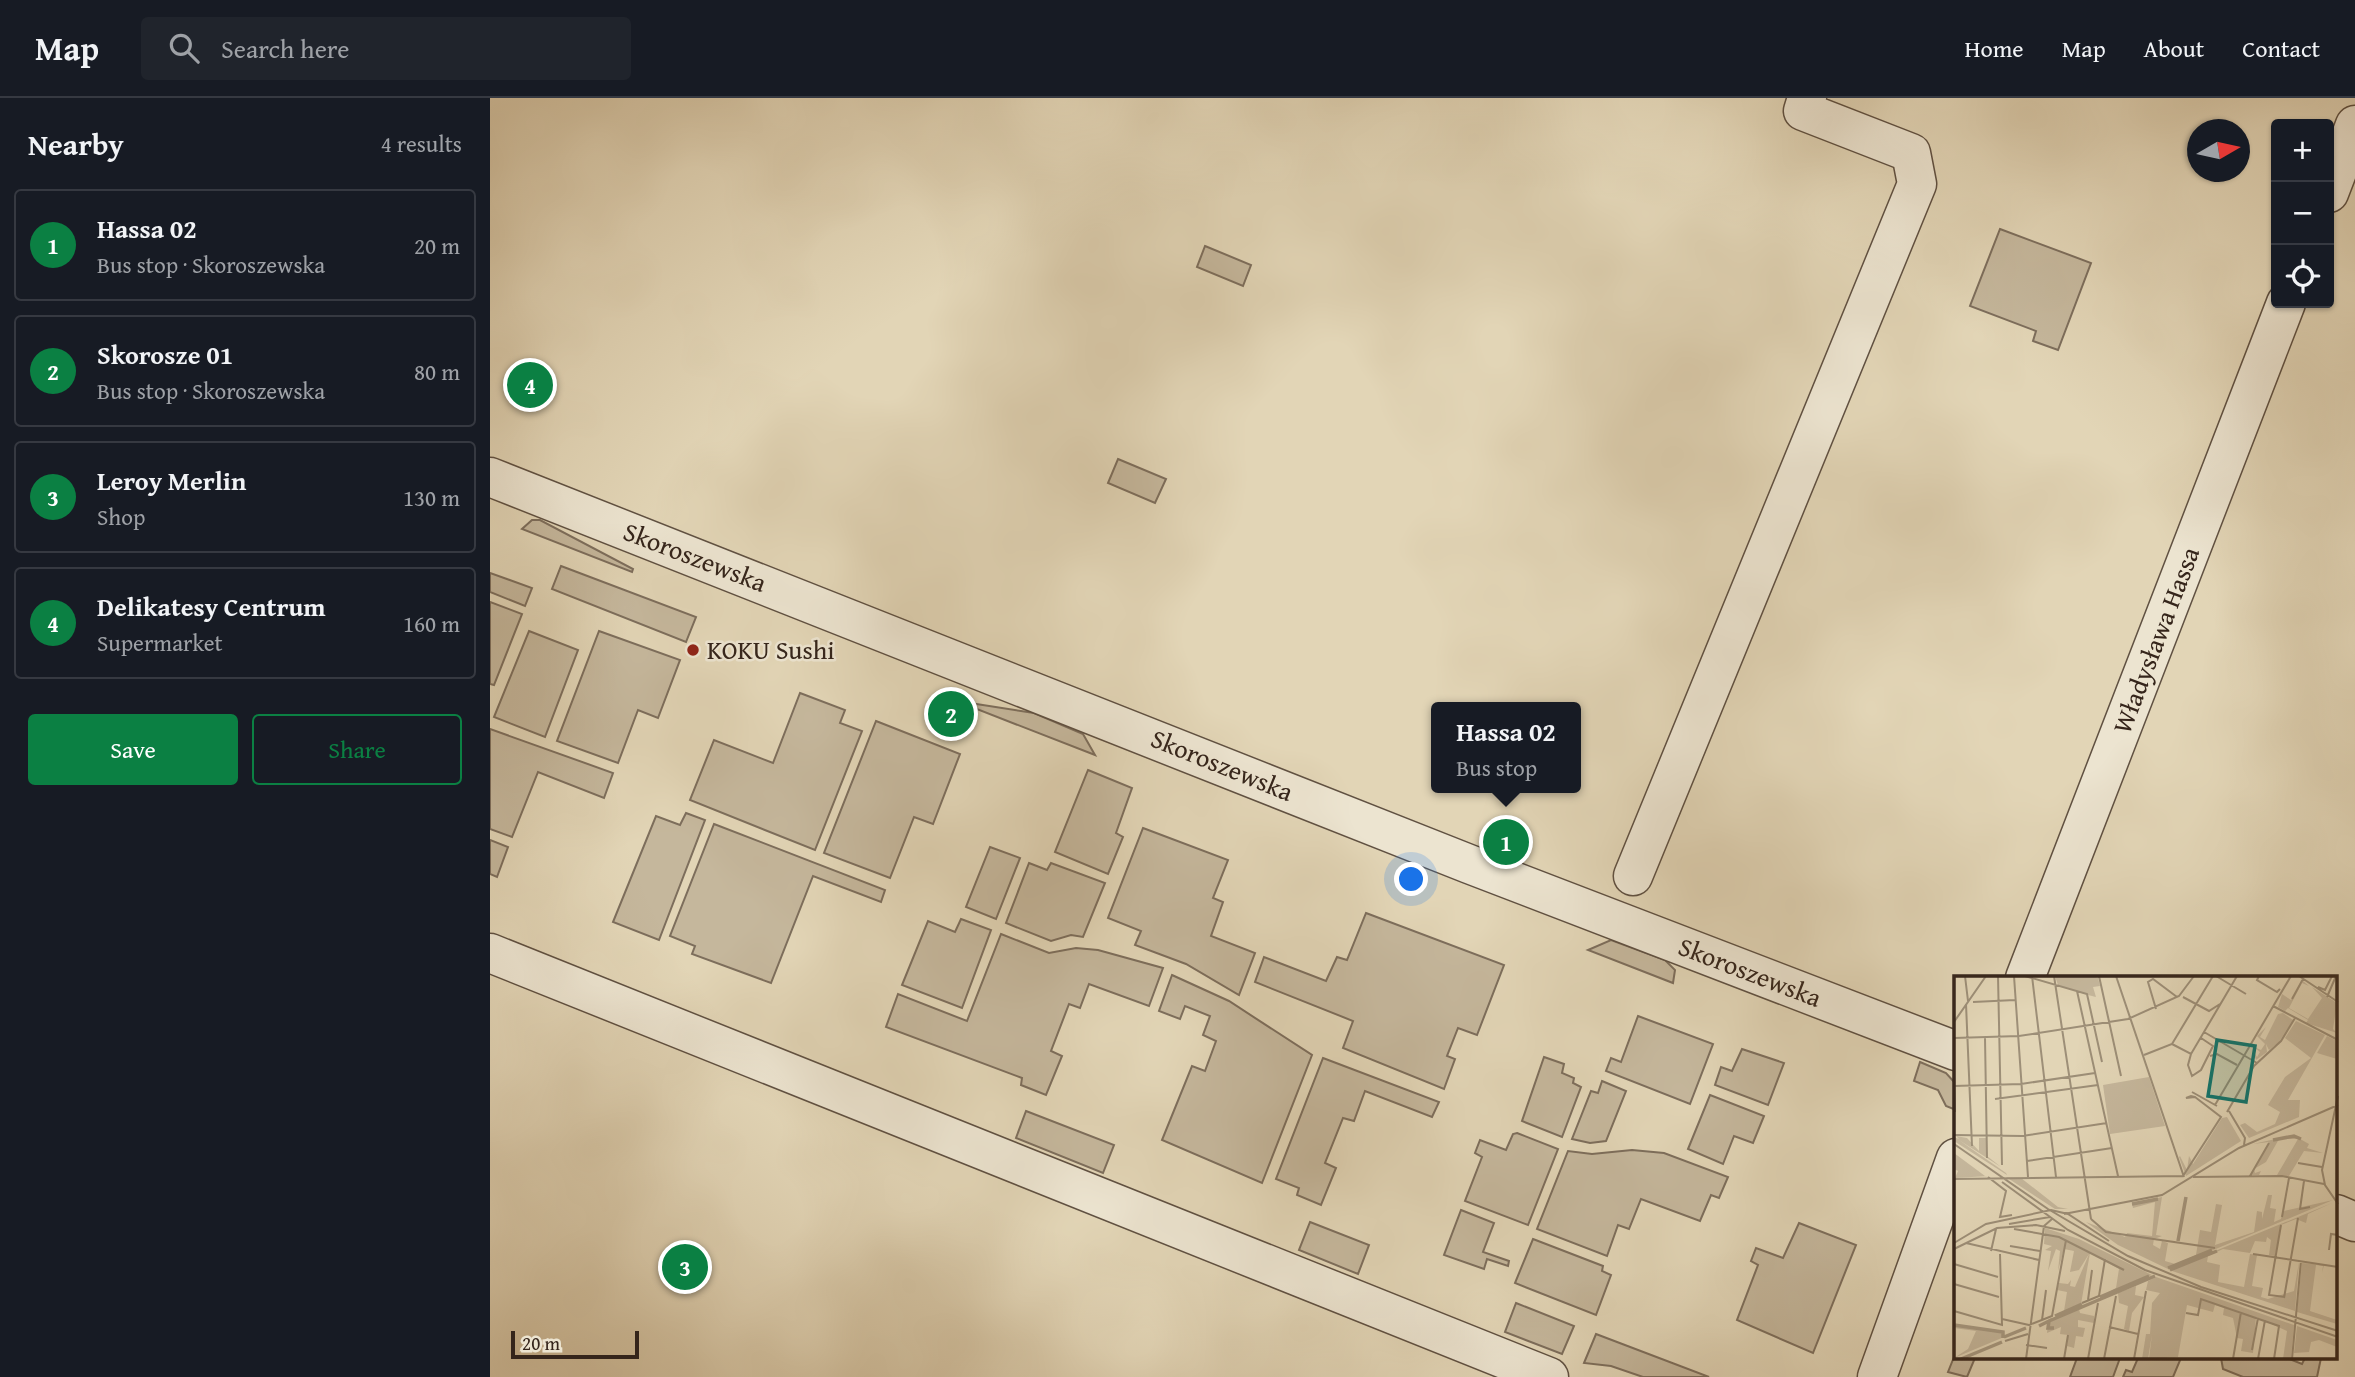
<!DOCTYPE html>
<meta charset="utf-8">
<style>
:root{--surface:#171b24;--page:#20242c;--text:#f1f3f6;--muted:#9ea1a6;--line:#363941;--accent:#0b8043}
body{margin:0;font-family:"Gentium Book Plus",serif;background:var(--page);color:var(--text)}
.controls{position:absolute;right:21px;top:21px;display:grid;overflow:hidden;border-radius:7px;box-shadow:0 2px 5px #0004}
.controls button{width:63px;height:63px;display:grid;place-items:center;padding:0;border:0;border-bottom:2px solid var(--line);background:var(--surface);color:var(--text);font:35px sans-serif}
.compass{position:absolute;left:1697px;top:21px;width:63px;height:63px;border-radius:50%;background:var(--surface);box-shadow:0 2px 5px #0004;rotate:81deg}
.scale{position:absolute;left:21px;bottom:18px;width:128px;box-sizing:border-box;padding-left:7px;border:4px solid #35251b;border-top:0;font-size:19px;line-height:24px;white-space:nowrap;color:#35251b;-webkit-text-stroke:5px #ece4d0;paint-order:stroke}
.you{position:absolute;left:922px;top:782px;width:24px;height:24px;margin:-18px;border:5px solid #fff;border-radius:50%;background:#1a73e8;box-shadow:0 0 0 10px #1a73e833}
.badge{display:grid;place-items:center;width:46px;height:46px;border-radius:50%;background:var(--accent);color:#fff;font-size:23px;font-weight:700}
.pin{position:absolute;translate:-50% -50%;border:4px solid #fff;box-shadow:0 2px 7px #0006}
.popup{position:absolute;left:941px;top:604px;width:150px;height:91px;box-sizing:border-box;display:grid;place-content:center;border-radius:7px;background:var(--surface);filter:drop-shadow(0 2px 5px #0005);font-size:23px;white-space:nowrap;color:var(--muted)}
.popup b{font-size:26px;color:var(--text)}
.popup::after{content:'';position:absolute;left:50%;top:100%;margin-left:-14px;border:14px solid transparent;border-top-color:var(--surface)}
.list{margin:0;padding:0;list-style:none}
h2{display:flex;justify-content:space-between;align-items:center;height:91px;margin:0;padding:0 28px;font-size:30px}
h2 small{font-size:23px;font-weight:400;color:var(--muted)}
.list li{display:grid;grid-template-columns:46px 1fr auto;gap:21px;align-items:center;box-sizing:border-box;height:112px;margin:0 14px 14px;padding:0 14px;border:2px solid var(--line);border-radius:7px}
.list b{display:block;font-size:26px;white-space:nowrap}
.list p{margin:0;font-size:23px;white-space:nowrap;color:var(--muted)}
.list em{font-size:23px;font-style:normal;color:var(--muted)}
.actions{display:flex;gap:14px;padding:21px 28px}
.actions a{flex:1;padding:16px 0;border:2px solid var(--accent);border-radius:7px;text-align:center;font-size:24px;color:var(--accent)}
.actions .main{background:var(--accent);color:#fff}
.icon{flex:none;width:38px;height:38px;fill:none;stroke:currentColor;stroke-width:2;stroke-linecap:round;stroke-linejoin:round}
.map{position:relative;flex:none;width:1865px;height:1279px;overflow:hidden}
header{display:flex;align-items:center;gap:42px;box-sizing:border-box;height:98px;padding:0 35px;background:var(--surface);border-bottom:2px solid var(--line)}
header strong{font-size:33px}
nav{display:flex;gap:38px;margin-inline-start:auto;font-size:24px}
.search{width:490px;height:63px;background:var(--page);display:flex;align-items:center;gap:18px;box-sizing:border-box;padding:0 24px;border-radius:7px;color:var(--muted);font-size:26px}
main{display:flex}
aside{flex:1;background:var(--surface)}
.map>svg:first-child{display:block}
.green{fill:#c5b79c;stroke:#7d6e5c;stroke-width:2}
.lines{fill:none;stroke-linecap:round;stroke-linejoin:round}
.street-casing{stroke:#605142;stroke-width:41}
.street{stroke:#ece4d0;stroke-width:38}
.poi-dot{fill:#8f2418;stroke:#ece4d0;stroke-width:2.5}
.labels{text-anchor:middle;stroke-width:5;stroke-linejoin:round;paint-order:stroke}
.street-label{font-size:26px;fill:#35251b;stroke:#ece4d0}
.poi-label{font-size:26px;fill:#35251b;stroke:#ece4d0;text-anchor:start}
.inset-river{fill:none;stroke:#a79981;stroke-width:3.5}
.inset-road{fill:none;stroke:#9d8f78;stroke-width:2}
.view{fill:#0f766e;fill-opacity:0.15;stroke:#0f766e;stroke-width:3.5}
.inset-edge{fill:none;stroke:#35251b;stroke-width:3.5}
</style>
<header>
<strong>Map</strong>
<div class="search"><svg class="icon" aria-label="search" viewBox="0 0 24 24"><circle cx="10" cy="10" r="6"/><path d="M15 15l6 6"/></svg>Search here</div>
<nav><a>Home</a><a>Map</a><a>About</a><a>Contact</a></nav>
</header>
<main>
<aside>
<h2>Nearby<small>4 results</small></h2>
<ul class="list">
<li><span class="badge">1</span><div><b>Hassa 02</b><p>Bus stop · Skoroszewska</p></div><em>20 m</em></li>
<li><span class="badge">2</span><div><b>Skorosze 01</b><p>Bus stop · Skoroszewska</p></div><em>80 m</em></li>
<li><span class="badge">3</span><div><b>Leroy Merlin</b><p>Shop</p></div><em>130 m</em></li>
<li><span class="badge">4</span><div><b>Delikatesy Centrum</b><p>Supermarket</p></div><em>160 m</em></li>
</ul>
<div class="actions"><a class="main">Save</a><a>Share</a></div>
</aside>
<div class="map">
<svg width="1865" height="1279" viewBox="0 0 1865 1279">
<rect width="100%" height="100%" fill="#e2d5b6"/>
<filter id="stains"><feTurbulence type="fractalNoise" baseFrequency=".00286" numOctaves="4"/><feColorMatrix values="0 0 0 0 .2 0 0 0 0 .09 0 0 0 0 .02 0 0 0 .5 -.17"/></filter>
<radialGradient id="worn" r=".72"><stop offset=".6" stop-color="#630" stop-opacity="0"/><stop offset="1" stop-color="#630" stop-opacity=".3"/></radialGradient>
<!-- green -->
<g class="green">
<polygon points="1510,131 1601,165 1568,252 1543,243 1546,233 1480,208"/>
<polygon points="715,148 761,167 753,188 707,169"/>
<polygon points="628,361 676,381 665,405 618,385"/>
<polygon points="42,422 50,422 143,471 142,474 32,431"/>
<polygon points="71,468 206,519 196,544 62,491"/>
<polygon points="0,475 42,490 35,508 0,494"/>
<polygon points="0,504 32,516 4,587 0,586"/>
<polygon points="39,533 88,552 55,639 4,619"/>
<polygon points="109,533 190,562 168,620 148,612 128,665 67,643"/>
<polygon points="310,595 355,612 350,625 372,633 325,752 200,702 224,642 283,665"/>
<polygon points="480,605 544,615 593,636 605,657 479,608"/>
<polygon points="386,623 470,656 443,726 424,719 400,780 334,755"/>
<polygon points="0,631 123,675 114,700 48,674 22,739 0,731"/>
<polygon points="598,672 642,690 626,735 633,739 618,776 565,754"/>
<polygon points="196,715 215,722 169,842 123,824 166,718 190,727"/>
<polygon points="224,726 395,792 391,804 323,778 281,885 202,856 205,848 180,838"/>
<polygon points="653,730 738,762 723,800 733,804 721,838 765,855 749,897 696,866 645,847 651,833 618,820"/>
<polygon points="0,742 18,749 7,779 0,776"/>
<polygon points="500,749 530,760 506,821 476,809"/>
<polygon points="539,765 557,772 561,765 615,785 593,839 581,837 561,843 516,825"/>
<polygon points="876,815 1014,867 987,937 968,930 957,958 965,961 954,991 853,950 863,923 765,884 774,859 836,883 847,859 857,862"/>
<polygon points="471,821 501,832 472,910 412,887 438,823 465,834"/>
<polygon points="511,836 559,855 586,850 608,852 673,870 659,908 599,886 590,910 579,906 561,953 572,958 556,997 531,987 532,980 396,929 408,896 477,923"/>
<polygon points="1121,842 1175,862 1185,872 1183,885 1098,852"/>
<polygon points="682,877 739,903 822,957 772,1085 672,1042 702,968 715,973 726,943 713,937 720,918 695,908 690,921 669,913"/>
<polygon points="1148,918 1223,946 1200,1006 1116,973 1121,960 1131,964"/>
<polygon points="1252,951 1294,965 1278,1007 1225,987 1231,969 1242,973"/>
<polygon points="1054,959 1074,966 1072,975 1084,980 1083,985 1091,989 1072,1039 1032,1023"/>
<polygon points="833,960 949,1004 942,1019 875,993 864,1023 853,1020 835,1065 846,1070 831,1107 807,1097 809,1090 786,1081"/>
<polygon points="1430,964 1456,975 1465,985 1466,1012 1456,1008 1448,992 1424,983"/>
<polygon points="1112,983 1136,993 1116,1043 1100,1045 1082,1041 1101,993 1108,995"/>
<polygon points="1220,997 1274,1018 1263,1045 1244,1038 1233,1066 1198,1051"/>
<polygon points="536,1013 624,1047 613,1075 526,1040"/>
<polygon points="1027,1035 1068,1051 1038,1127 975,1103 992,1059 985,1055 990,1042 1016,1052 1023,1036"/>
<polygon points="1142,1052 1174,1055 1238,1079 1229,1100 1221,1097 1210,1123 1151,1101 1139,1131 1128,1127 1117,1158 1047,1131 1078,1053 1102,1056"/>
<polygon points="971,1112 1004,1125 993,1154 1019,1163 1018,1168 997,1161 994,1171 954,1157"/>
<polygon points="820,1124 879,1147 868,1176 809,1152"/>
<polygon points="1309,1125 1366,1147 1323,1255 1247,1222 1268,1167 1261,1163 1266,1150 1293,1160"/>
<polygon points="1043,1141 1113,1168 1112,1173 1121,1177 1106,1217 1025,1185"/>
<polygon points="1026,1205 1084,1228 1072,1256 1015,1234"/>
<polygon points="1106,1236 1219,1279 1153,1279 1121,1268 1094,1265"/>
<polygon points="1466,1254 1466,1260 1485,1260 1477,1279 1458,1274"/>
<polygon points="1587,1260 1630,1260 1623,1279 1580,1279"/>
<polygon points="1648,1260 1691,1260 1683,1279 1633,1279 1636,1272 1642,1274"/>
<polygon points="1731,1260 1797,1260 1812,1266 1815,1260 1831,1260 1827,1279 1753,1279 1733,1271"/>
</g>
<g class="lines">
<!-- street casing -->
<g class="street-casing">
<g id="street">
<polyline points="1839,95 1865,27"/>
<polyline points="0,379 979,766 1466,953"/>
<polyline points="1143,778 1427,86 1421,55 1313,13 1317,0"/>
<polyline points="0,855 1059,1279"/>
<polyline points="1535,880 1796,205"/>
<polyline points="1846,1116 1865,1124"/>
<polyline points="1387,1279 1466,1060"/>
</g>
</g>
<!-- street -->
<use href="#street" class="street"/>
</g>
<!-- markers -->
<circle class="poi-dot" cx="203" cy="552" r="7"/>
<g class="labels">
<!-- street labels -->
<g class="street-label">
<text transform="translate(205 459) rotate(21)" y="9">Skoroszewska</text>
<text transform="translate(1666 542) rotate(-69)" y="9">Władysława Hassa</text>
<text transform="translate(732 667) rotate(22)" y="9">Skoroszewska</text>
<text transform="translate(1260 874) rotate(21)" y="9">Skoroszewska</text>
</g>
<!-- poi labels -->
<g class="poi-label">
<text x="217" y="561">KOKU Sushi</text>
</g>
</g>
<!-- overview -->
<g transform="translate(1464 878)">
<rect width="383" height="383" fill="#e2d5b6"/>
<path d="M 101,0 L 137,0 L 144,2 L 146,10 L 139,11 L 142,21 L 134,19 L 104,9 ZM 349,5 L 355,10 L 348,7 L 335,32 L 354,43 L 368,22 L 358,11 L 383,27 L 379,53 L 383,57 L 352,47 L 354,44 L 334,32 L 331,35 L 324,31 L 328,18 L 337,24 ZM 329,37 L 339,44 L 325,66 L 315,74 L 312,68 L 313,76 L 302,84 L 299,75 L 303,81 L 306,76 L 300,71 L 307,74 L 311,68 L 303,60 L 312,51 L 306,61 L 311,64 L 324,38 ZM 342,45 L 371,59 L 334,124 L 346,124 L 345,141 L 295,162 L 286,149 L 291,147 L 303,156 L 321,148 L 326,136 L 314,129 L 331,101 L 357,82 L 331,62 ZM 373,60 L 383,65 L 383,83 L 363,77 ZM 195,101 L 211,150 L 156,158 L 149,109 ZM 273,141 L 287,165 L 232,200 L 225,181 L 226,180 L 233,194 L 235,180 L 239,188 L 268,142 ZM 339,159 L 355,168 L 353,172 L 369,177 L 350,175 L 335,200 L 323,199 L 344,163 L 325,163 L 312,186 L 300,193 L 301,197 L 307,195 L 305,199 L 297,199 L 315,166 L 299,168 ZM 2,160 L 13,162 L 25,175 L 25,162 L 32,162 L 33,180 L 47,191 L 5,164 L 52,197 L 53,199 L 0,165 L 0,161 L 5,163 ZM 0,177 L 31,200 L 35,200 L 1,202 L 4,195 L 0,193 ZM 52,201 L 67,202 L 104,231 L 114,233 L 101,233 ZM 333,212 L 330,235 L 379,224 L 214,293 L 164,269 L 132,246 L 171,261 L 173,257 L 198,260 L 201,226 L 179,232 L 178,228 L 208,221 L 202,259 L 208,260 L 200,263 L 199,269 L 206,273 L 208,265 L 214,267 L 211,285 L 221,288 L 242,279 L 246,254 L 257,256 L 262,228 L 268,229 L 270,218 L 261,269 L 300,256 L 303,235 L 308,236 L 308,243 L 314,219 L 318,219 L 316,232 L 322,233 L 320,246 L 327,243 ZM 378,227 L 354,238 L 352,247 L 342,243 L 327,249 L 321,280 L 315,279 L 317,264 L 313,261 L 312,266 L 301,265 L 296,277 L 269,273 L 254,280 L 253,286 L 266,289 L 264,306 L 290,311 L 296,278 L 303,279 L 298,310 L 309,312 L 307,321 L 314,323 L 340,315 L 345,286 L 341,335 L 215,294 ZM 91,252 L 125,263 L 198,299 L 153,317 L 162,312 L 165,293 L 136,277 L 127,328 L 110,335 L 113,316 L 103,314 L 105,307 L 114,308 L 117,304 L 116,310 L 121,311 L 135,278 L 125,294 L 116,296 L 120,275 L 110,273 L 104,295 L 106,275 L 102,273 L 94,295 L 97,275 L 91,274 L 98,270 L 90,268 ZM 348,287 L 370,289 L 368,297 L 369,290 L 362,289 L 356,335 L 383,344 L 383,348 L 343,336 ZM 202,301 L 340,349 L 337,383 L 329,383 L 333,355 L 302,341 L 299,377 L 287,375 L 289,363 L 283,362 L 279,342 L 269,339 L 270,332 L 261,329 L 259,336 L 233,329 L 224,381 L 195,383 L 198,358 L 194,383 L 188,383 L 192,358 L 196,358 L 198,327 L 206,317 L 192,314 L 194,305 ZM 182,310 L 181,319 L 190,321 L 178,337 L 175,355 L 170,353 L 174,330 L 165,327 L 164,317 ZM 125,333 L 126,337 L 140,340 L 140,347 L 124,344 L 124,351 L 131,352 L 129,361 L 122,360 L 120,372 L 113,370 L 114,359 L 106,358 L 107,351 L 93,357 L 94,346 ZM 0,348 L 50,356 L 50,360 L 74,351 L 0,382 L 14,373 L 22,355 L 0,352 ZM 343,350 L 383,364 L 383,371 L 365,364 L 357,366 L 355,376 L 340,377 Z" fill="#c5b79c"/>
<path class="inset-river" d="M 319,164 L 340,160 L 347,163M 178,228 L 204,223M 224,265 L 232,221M 214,292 L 258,274M 216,294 L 263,275M 146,321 L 195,300M 101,340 L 128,328M 95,345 L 201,300M 0,349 L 49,356 L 49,362M 85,350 L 95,345 L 94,352 L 100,352M 50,361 L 72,352M 7,383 L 48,366"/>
<path class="inset-road" d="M 11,0 L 14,25M 44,0 L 48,189M 60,0 L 74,201M 71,0 L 133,18 L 148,86M 78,0 L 102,201M 100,0 L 137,243M 145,0 L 167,100M 162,0 L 230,201M 262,0 L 292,18M 305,0 L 303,4 L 323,16 L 326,13M 345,0 L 384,26M 364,11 L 371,14 L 378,0M 123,15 L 164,200M 229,21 L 255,35 L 266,28M 373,21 L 382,0M 338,23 L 349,3M 19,26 L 61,24M 12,28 L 18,170M 319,30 L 384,64M 202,33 L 194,6 L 199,3 L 223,21M 0,46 L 32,0M 250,56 L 303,87M 0,62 L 65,60 L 174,43 L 225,20 L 240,0M 31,62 L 33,182M 218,68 L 237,78 L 283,0M 237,78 L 234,89 L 238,100 L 247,94 L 259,70 L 247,62M 190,79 L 218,68 L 259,0M 256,80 L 263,78 L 283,89M 0,99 L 1,136M 0,110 L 67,108 L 141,97M 238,116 L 263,130M 384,120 L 368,194 L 371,209 L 384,228M 41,123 L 144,109M 261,129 L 337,0M 275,135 L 291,162 L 290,169M 273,136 L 300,90 L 327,65 L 341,42M 0,159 L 68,160 L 153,147M 0,168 L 94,233 L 174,280 L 247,311 L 384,355M 73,185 L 158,172M 344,187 L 368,191M 296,200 L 315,167M 34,201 L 52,215 L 46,241 L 58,239M 239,201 L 328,200 L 370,208M 0,203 L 229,200 L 267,141 L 241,121 L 232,122 L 237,120 L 241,121M 350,205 L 346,233 L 356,231M 48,206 L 114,254 L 191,294 L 384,361M 110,238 L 208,219 L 285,172 L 384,129M 328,241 L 335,202M 137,243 L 152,256 L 261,272M 55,248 L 96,241M 327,249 L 315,319 L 331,321M 60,253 L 105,261 L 170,294M 0,267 L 32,248 L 97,234 L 114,238 L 155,265M 12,267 L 85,284M 56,270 L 86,275M 0,273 L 43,252 L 82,249 L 111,255M 375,274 L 377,258 L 384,259M 37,275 L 42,253M 299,278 L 384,291M 0,288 L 44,301M 0,308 L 45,321M 330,322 L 344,242M 134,324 L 138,294M 128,327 L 145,320 L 151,283M 0,335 L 48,349 L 46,278M 232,337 L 244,339 L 247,323 L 325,350 L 320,383M 48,343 L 75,349M 88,344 L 92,314M 75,349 L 98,340 L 112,264M 155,351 L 184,358M 51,365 L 74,358M 72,369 L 93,372M 298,374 L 304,342M 72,383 L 90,250 L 98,243M 110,383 L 114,359M 134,383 L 144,327M 150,383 L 162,320M 180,383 L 192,315M 279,383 L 287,336M 304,383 L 311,344M 338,383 L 347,285"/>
<path class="view" d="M 263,64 L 301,70 L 292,126 L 254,120 Z"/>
<rect width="383" height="383" class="inset-edge"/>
</g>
<rect width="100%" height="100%" filter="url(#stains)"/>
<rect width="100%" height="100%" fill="url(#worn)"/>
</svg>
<div class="controls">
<button>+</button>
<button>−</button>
<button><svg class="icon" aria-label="locate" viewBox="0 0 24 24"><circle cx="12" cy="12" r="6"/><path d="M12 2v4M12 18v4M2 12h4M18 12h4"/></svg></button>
</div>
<svg class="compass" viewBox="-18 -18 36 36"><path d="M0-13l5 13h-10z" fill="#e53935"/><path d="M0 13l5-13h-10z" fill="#9ea1a6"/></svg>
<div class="scale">20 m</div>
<div class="you"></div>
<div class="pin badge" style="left:1016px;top:744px">1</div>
<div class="popup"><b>Hassa 02</b>Bus stop</div>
<div class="pin badge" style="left:461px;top:616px">2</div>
<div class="pin badge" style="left:195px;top:1169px">3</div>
<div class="pin badge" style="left:40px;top:287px">4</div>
</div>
</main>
